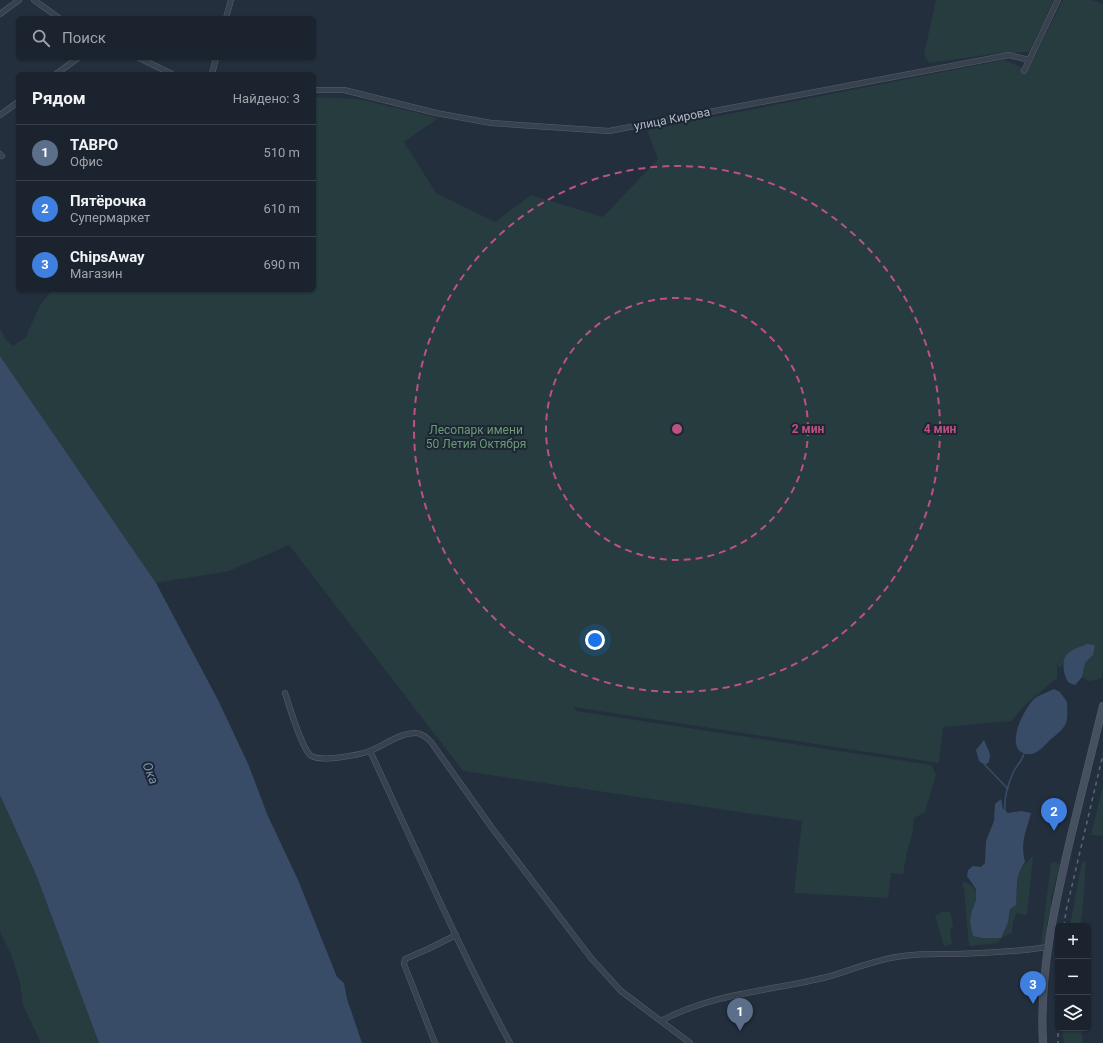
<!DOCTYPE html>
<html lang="ru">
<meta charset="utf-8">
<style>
:root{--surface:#1b232e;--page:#242b36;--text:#f1f3f6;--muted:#a0a4aa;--line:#39404a;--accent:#8ab4f8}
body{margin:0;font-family:Roboto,sans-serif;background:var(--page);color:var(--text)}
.controls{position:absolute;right:12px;bottom:12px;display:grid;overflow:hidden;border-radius:6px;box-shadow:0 1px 3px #0004}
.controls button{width:36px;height:36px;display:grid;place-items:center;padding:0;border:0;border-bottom:1px solid var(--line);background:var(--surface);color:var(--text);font:20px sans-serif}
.you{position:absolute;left:595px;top:640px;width:14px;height:14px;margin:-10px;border:3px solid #fff;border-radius:50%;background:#1a73e8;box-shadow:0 0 0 6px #1a73e833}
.badge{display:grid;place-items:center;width:26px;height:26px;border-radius:50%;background:var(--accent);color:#fff;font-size:13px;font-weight:700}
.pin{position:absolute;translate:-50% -33px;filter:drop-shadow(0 1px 2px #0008)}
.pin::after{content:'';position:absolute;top:21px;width:14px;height:12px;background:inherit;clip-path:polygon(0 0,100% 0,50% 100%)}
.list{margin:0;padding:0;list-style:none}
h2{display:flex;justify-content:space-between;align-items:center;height:52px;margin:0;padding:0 16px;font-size:17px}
h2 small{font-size:13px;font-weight:400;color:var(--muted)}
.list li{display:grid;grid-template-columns:26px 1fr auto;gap:12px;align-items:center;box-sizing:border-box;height:56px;padding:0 16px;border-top:1px solid var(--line)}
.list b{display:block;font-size:15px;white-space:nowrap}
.list p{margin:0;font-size:13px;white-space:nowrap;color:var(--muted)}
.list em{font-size:13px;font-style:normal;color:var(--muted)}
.icon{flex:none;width:22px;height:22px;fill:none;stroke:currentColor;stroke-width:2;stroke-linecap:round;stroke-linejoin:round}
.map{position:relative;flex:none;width:1103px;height:1043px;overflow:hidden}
.search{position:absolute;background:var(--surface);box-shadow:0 1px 3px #0004;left:16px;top:16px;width:300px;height:44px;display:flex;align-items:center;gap:10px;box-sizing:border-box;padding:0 14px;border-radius:6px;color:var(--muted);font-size:15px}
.panel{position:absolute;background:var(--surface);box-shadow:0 1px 3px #0004;left:16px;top:72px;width:300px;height:220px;border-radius:6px}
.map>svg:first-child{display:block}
.green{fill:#263c3f}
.water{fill:#394c67}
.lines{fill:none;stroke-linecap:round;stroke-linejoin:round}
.stream{stroke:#394c67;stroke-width:1.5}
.street-casing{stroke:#565f6c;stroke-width:6}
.secondary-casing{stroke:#565f6c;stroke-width:8}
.street{stroke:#38414e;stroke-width:5}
.secondary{stroke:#465061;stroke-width:7}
.rail{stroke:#5a6575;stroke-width:1.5;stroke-dasharray:4 4;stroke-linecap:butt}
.ring{fill:none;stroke:#bd5182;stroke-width:2;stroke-dasharray:7 5}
.labels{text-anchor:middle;stroke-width:4;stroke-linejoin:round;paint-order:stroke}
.street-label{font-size:12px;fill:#b4bcc9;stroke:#1d2633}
.park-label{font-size:12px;fill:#6b9a76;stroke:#1d2633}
.water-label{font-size:13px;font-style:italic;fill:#7c92b1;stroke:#1d2633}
.centre{fill:#bd5182;stroke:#1d2633;stroke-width:2}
.ring-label{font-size:12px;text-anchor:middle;font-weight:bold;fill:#bd5182;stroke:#1d2633;stroke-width:4;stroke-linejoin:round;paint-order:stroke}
</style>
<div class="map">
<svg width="1103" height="1043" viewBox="0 0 1103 1043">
<rect width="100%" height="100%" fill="#242f3e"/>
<!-- green -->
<g class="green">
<polygon points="936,0 1054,0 1029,52 1000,53 929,63 924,54"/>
<polygon points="1063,0 1092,0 1103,4 1103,672 1101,679 1089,681 1082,677 1085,663 1093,655 1065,657 1064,663 1060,668 1057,664 1057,678 1025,705 1011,721 943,727 939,763 574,707 576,711 931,765 936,774 925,812 914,818 913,831 907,852 903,874 891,873 888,898 794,893 802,821 463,771 289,545 229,571 156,583 0,356 0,329 6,340 13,346 26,337 39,307 52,290 314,290 314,97 359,99 438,118 404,142 436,193 495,222 531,195 603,217 658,159 647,130 1004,60 1023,68 1022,72 1029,68"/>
<polygon points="1103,786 1103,836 1091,835"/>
<polygon points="0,795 37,877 99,1043 41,1043 23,1005 20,983 12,957 0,931"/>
<path d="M 1033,856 L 1027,915 L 1016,913 L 1013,922 L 1012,932 L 1002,938 L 997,943 L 969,946 L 964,889 L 962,884 L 965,882 C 980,888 978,897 972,911 L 1008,922 L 1010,909 L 1016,901 L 1016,892 L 1020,868 Z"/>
<path d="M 1082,861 L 1086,863 C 1084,884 1084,906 1080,926 L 1070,926 Z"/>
<polygon points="1056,862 1060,865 1051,898 1051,911 1047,923 1047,930 1044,942 1041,945 1051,863"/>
<polygon points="942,912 949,912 951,915 953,927 950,930 952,944 944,946 935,916"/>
<polygon points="1062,1028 1081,1028 1083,1043 1064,1043"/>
</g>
<!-- water -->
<g class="water">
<polygon points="0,356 156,583 219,702 249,766 267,814 298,880 337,977 344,983 347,999 362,1043 99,1043 37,877 0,795"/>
<path d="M 1087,644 L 1095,645 L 1093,655 L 1085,663 L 1082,677 L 1075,685 C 1072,684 1068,683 1067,680 C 1064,675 1062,663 1065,657 C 1069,650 1080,647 1087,644 Z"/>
<path d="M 1054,689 L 1060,692 L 1067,702 C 1067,708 1068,717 1066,723 C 1063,730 1057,734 1051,739 C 1044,746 1035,758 1023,753 C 1005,745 1025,708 1034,699 C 1039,695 1048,692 1054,689 Z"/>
<polygon points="984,740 990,754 989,762 985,765 979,761 976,750"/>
<path d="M 1001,799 L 1003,809 L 1008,813 L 1021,811 L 1031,813 C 1026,832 1020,842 1025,862 C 1015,874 1017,891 1016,905 L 1010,909 L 1008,922 L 1001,938 L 982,938 L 973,936 L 970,921 L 972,911 L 976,900 L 976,889 L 967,876 L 968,870 L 973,866 L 981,867 L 985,863 L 986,841 L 994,821 L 995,804 Z"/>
</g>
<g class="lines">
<!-- stream -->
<g class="stream">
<polyline points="985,765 1008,789"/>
<path d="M 1005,811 C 1004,799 1008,784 1013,773 C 1016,766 1022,761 1024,754"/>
</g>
<!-- street casing -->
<g class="street-casing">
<g id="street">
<polyline points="34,0 59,18"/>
<polyline points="0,14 19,0"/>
<polyline points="226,18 231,0"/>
<polyline points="139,58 172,74"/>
<polyline points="1024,71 1058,0"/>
<polyline points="56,74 78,58"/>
<polyline points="212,74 216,58"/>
<polyline points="314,90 344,90 436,113 491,123 609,131 1009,55 1029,60"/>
<polyline points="0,115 18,102"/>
<polyline points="0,154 2,156"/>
<path d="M 285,693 C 290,708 300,744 310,755 C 319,763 359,755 370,751 C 385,745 399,733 416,733 C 422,733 427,738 431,742 L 492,828 L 591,958 L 621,991 L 690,1043"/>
<path d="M 370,751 C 416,849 459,948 510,1043"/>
<path d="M 661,1021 C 712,993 771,991 827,977 C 852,970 876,959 903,956 C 921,953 939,954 957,954 C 987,953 1017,952 1047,947"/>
<polyline points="435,1043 404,964 405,959 428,949 456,935"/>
</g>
</g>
<!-- secondary casing -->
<g class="secondary-casing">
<path id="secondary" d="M 1043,1043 C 1039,972 1055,904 1071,836 C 1082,793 1092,749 1103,706"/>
</g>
<!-- street -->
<use href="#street" class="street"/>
<!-- secondary -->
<use href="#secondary" class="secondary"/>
<!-- rail -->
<g class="rail">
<polyline points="1064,926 1066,911 1103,754"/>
<polyline points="1058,993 1058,1043"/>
</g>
</g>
<!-- distance rings -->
<g class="ring">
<circle cx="677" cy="429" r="131"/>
<circle cx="677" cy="429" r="263"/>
</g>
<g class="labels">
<!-- street labels -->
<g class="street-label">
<text transform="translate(672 119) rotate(-11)" y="4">улица Кирова</text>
</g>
<!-- park labels -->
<g class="park-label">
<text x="476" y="434">Лесопарк имени<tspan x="476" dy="14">50 Летия Октября</tspan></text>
</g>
<!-- water labels -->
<g class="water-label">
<text transform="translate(151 773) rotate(69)" y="5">Ока</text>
</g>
</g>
<circle cx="677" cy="429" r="6" class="centre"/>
<g class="ring-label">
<text x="808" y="433">2 мин</text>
<text x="940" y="433">4 мин</text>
</g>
</svg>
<div class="controls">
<button>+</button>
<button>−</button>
<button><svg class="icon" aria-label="layers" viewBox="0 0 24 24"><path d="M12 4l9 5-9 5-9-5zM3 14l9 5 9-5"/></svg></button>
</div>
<div class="you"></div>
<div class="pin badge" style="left:740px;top:1031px;background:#5c6f8a">1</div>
<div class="pin badge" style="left:1054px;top:831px;background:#3f7fe0">2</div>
<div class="pin badge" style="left:1033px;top:1004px;background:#3f7fe0">3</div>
<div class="search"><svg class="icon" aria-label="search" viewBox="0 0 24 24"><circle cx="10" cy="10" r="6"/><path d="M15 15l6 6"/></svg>Поиск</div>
<section class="panel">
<h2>Рядом<small>Найдено: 3</small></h2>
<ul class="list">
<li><span class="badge" style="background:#5c6f8a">1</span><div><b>ТАВРО</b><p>Офис</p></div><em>510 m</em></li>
<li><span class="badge" style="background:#3f7fe0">2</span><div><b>Пятёрочка</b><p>Супермаркет</p></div><em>610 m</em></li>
<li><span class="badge" style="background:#3f7fe0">3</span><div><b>ChipsAway</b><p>Магазин</p></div><em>690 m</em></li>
</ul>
</section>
</div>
